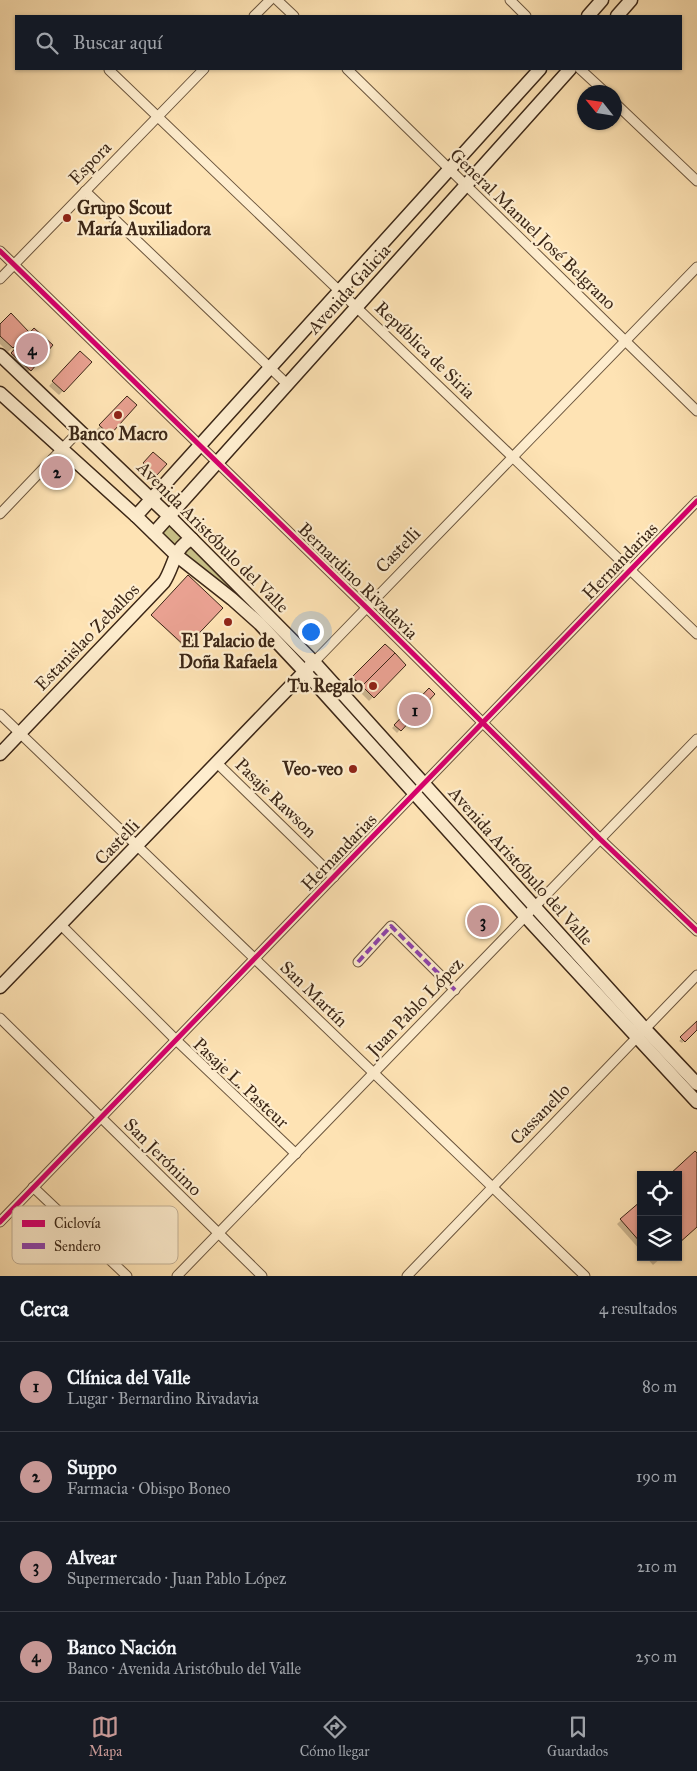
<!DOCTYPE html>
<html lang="es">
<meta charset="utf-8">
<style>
:root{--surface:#171b24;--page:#20242c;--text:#f1f3f6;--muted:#9ea1a6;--line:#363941;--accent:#c59692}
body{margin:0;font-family:"IM FELL Great Primer",serif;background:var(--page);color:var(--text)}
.controls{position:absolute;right:15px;bottom:15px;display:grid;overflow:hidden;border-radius:0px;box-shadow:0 1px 4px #0004}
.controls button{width:45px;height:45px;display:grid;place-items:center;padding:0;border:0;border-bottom:1px solid var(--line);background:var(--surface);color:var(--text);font:25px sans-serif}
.compass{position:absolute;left:577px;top:85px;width:45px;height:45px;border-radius:50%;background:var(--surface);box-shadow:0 1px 4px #0004;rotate:300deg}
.you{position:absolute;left:310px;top:631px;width:18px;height:18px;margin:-12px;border:4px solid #fff;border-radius:50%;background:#1a73e8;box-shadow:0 0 0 8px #1a73e833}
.badge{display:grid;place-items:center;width:32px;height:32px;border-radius:50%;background:var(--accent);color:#111;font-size:16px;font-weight:700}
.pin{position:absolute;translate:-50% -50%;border:2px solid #fff;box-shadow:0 1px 5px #0006}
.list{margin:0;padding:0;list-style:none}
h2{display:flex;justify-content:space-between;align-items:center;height:65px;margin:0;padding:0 20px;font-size:21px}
h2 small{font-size:16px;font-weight:400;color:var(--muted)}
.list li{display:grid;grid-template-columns:32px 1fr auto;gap:15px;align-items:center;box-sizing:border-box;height:90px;padding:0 20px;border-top:1px solid var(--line)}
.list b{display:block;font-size:19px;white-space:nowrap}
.list p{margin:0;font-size:16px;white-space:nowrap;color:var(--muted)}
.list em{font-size:16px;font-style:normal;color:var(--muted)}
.icon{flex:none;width:28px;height:28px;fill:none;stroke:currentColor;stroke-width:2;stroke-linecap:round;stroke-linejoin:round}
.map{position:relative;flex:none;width:697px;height:1276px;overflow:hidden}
.search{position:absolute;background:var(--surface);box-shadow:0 1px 4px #0004;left:15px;right:15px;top:15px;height:55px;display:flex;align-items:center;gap:12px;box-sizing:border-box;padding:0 18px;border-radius:0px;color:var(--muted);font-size:19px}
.sheet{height:425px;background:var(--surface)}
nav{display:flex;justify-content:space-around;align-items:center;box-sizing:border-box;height:70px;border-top:1px solid var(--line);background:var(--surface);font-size:14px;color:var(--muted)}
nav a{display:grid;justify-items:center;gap:2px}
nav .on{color:var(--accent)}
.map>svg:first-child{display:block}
.green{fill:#c8c187;stroke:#82744f}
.shadow{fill:#0003}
.building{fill:#e9a191;stroke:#3c2717}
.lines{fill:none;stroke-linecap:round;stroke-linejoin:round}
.street-casing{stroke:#6c563e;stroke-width:11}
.secondary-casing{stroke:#3c2717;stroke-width:15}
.street{stroke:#feedce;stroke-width:9}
.secondary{stroke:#feedce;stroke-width:12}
.quiet{stroke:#8e44ad;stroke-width:4;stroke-dasharray:8 4;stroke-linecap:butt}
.cycleway-casing{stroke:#feedce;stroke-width:8}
.cycleway{stroke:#d6006c;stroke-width:5}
.poi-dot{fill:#8f2418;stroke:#feedce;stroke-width:2}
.labels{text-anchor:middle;stroke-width:4.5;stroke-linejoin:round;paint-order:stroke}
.street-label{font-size:18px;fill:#3c2717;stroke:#feedce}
.poi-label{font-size:18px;font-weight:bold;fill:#3c2717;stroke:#feedce}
.key{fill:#feedce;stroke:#c4b297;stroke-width:1}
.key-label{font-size:14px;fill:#3c2717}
</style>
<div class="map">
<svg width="697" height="1276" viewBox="0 0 697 1276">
<rect width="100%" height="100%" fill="#fee3b4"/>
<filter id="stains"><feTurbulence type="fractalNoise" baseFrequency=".004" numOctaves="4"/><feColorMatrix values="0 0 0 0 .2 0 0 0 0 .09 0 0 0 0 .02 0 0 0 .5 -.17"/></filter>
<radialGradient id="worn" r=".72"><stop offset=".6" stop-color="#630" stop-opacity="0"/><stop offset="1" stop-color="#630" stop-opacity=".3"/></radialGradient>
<!-- green -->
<g class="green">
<polygon points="170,523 184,537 175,547 160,533"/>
<path d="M 192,546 L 257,613 L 184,556 C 185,550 187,548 192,546 Z"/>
</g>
<!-- shadow -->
<g class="shadow">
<polygon points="0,326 28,332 8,352 0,344"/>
<polygon points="30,334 30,370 26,374 8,358"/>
<polygon points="80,353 90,362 59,395 49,386"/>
<polygon points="127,397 136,406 105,438 96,430"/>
<polygon points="153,453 165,464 154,477 142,466"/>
<polygon points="188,577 221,608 184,647 152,616"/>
<polygon points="385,645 404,665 369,701 349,681"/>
<polygon points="429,690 434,694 397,733 392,728"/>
<polygon points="697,1023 697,1028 682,1043 679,1041"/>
<polygon points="641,1202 641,1251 617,1224"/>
<polygon points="646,1257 662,1257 653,1265"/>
</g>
<!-- building -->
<g class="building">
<polygon points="11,313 29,332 13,348 0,336 0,324"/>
<polygon points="34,328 53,345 31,371 11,353"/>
<polygon points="80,351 92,362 64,392 52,381"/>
<polygon points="127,396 137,405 110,435 99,425"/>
<polygon points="153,452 167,464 157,475 143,463"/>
<polygon points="188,575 223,608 186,647 151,615"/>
<polygon points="385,644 395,653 362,686 352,677"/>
<polygon points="395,653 406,665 374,698 362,686"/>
<polygon points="429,688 435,694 401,731 394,725"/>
<polygon points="697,1021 697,1030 685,1042 680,1037"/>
<polygon points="695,1151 697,1153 697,1227 678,1244 678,1223 682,1220 678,1216 678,1175 669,1175"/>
<polygon points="641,1201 641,1243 620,1219"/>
</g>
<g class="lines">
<!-- street casing -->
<g class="street-casing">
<g id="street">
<polyline points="277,0 294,16"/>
<polyline points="510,0 526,16"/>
<polyline points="254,16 270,0"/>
<polyline points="347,69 697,411"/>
<polyline points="580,69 605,92"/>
<polyline points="109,70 697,634"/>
<polyline points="614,102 697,181"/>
<polyline points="85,191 287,384"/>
<polyline points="0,251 367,608 600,839 697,931"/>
<polyline points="0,279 204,69"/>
<polyline points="0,514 80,430"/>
<polyline points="314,662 697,267"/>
<path d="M 0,714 C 196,900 389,1090 585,1276"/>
<polyline points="217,763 334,877"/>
<polyline points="61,925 176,1040 296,1154"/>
<polyline points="358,962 391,926 455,990"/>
<polyline points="0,1018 262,1276"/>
<polyline points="33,1187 127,1276"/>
<polyline points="0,1222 697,501"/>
<polyline points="177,1276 697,739"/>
<polyline points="407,1276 697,975"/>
</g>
</g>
<!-- secondary casing -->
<g class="secondary-casing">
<g id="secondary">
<polyline points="588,16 602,0"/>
<polyline points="617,16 631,0"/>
<polyline points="0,355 169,516 314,662 645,1029 697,1084"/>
<polyline points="0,393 136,516 176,555 232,599 260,624 305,672 526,917 697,1102"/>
<polyline points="136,516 540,69"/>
<polyline points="154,533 570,69"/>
<path d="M 0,754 L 164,582 C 174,567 174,547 192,539"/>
<polyline points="0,987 310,666"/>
</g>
</g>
<!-- street -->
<use href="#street" class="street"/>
<!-- secondary -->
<use href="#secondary" class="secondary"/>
<!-- quiet -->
<polyline class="quiet" points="358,962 391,926 455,990"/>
<!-- cycleway casing -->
<g class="cycleway-casing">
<g id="cycleway">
<polyline points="0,251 367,608 600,839 697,931"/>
<polyline points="0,1222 697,501"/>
</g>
</g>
<!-- cycleway -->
<use href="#cycleway" class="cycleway"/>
</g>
<!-- markers -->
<g class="poi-dot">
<circle cx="67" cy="218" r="5"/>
<circle cx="118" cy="415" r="5"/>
<circle cx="228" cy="622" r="5"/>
<circle cx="373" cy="686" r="5"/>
<circle cx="353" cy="769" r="5"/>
</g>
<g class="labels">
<!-- street labels -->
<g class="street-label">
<text transform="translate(90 163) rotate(-46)" y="6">Espora</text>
<text transform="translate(533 229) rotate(44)" y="6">General Manuel José Belgrano</text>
<text transform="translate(349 289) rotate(-48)" y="6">Avenida Galicia</text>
<text transform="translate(425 350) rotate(44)" y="6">República de Siria</text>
<text transform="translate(213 537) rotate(45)" y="6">Avenida Aristóbulo del Valle</text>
<text transform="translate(398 550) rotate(-46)" y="6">Castelli</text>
<text transform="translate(620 561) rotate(-46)" y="6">Hernandarias</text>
<text transform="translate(358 581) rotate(44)" y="6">Bernardino Rivadavia</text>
<text transform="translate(87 637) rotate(-46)" y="6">Estanislao Zeballos</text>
<text transform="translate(276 798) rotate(44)" y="6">Pasaje Rawson</text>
<text transform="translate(117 842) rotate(-46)" y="6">Castelli</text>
<text transform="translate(339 852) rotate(-46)" y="6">Hernandarias</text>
<text transform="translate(521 866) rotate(48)" y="6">Avenida Aristóbulo del Valle</text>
<text transform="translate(314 994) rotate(44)" y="6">San Martín</text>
<text transform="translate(415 1007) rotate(-46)" y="6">Juan Pablo López</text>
<text transform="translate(241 1083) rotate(43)" y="6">Pasaje L. Pasteur</text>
<text transform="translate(540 1114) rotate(-46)" y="6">Cassanello</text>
<text transform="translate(163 1157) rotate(45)" y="6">San Jerónimo</text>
</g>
<!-- poi labels -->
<g class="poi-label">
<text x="77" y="214" text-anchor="start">Grupo Scout<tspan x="77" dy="21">María Auxiliadora</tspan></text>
<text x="118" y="440">Banco Macro</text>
<text x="228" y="647">El Palacio de<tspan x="228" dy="21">Doña Rafaela</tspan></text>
<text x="363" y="692" text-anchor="end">Tu Regalo</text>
<text x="343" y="775" text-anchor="end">Veo-veo</text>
</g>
</g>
<!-- legend -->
<rect x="12" y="1206" width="166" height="58" rx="8" class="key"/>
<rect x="22" y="1220" width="23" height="7" fill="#d6006c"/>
<rect x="22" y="1243" width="23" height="6" fill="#8e44ad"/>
<g class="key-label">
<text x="54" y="1228">Ciclovía</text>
<text x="54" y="1251">Sendero</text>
</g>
<rect width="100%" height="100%" filter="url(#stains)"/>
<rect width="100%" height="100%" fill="url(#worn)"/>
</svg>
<div class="controls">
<button><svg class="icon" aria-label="locate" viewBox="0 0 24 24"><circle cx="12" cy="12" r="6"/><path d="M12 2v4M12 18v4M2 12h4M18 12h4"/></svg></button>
<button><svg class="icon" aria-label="layers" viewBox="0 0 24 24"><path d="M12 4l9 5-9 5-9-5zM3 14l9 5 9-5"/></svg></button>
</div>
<svg class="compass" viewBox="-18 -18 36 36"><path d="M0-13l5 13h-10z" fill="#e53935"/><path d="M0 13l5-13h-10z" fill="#9ea1a6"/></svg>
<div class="you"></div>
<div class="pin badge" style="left:415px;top:710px">1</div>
<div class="pin badge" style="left:57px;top:472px">2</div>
<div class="pin badge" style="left:483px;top:921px">3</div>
<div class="pin badge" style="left:32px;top:349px">4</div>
<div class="search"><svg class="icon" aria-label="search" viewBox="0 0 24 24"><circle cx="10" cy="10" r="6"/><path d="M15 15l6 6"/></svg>Buscar aquí</div>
</div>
<section class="sheet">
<h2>Cerca<small>4 resultados</small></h2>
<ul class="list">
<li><span class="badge">1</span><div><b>Clínica del Valle</b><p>Lugar · Bernardino Rivadavia</p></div><em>80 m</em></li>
<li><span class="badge">2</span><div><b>Suppo</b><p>Farmacia · Obispo Boneo</p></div><em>190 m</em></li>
<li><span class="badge">3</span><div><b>Alvear</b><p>Supermercado · Juan Pablo López</p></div><em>210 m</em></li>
<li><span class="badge">4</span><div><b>Banco Nación</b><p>Banco · Avenida Aristóbulo del Valle</p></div><em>250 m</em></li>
</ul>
</section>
<nav>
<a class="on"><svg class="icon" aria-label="map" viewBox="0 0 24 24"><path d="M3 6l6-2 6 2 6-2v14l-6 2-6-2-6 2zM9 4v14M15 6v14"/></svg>Mapa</a>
<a><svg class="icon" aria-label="directions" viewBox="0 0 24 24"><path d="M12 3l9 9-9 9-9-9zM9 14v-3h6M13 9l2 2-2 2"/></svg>Cómo llegar</a>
<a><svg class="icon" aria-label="saved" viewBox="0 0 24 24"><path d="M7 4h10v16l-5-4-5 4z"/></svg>Guardados</a>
</nav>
